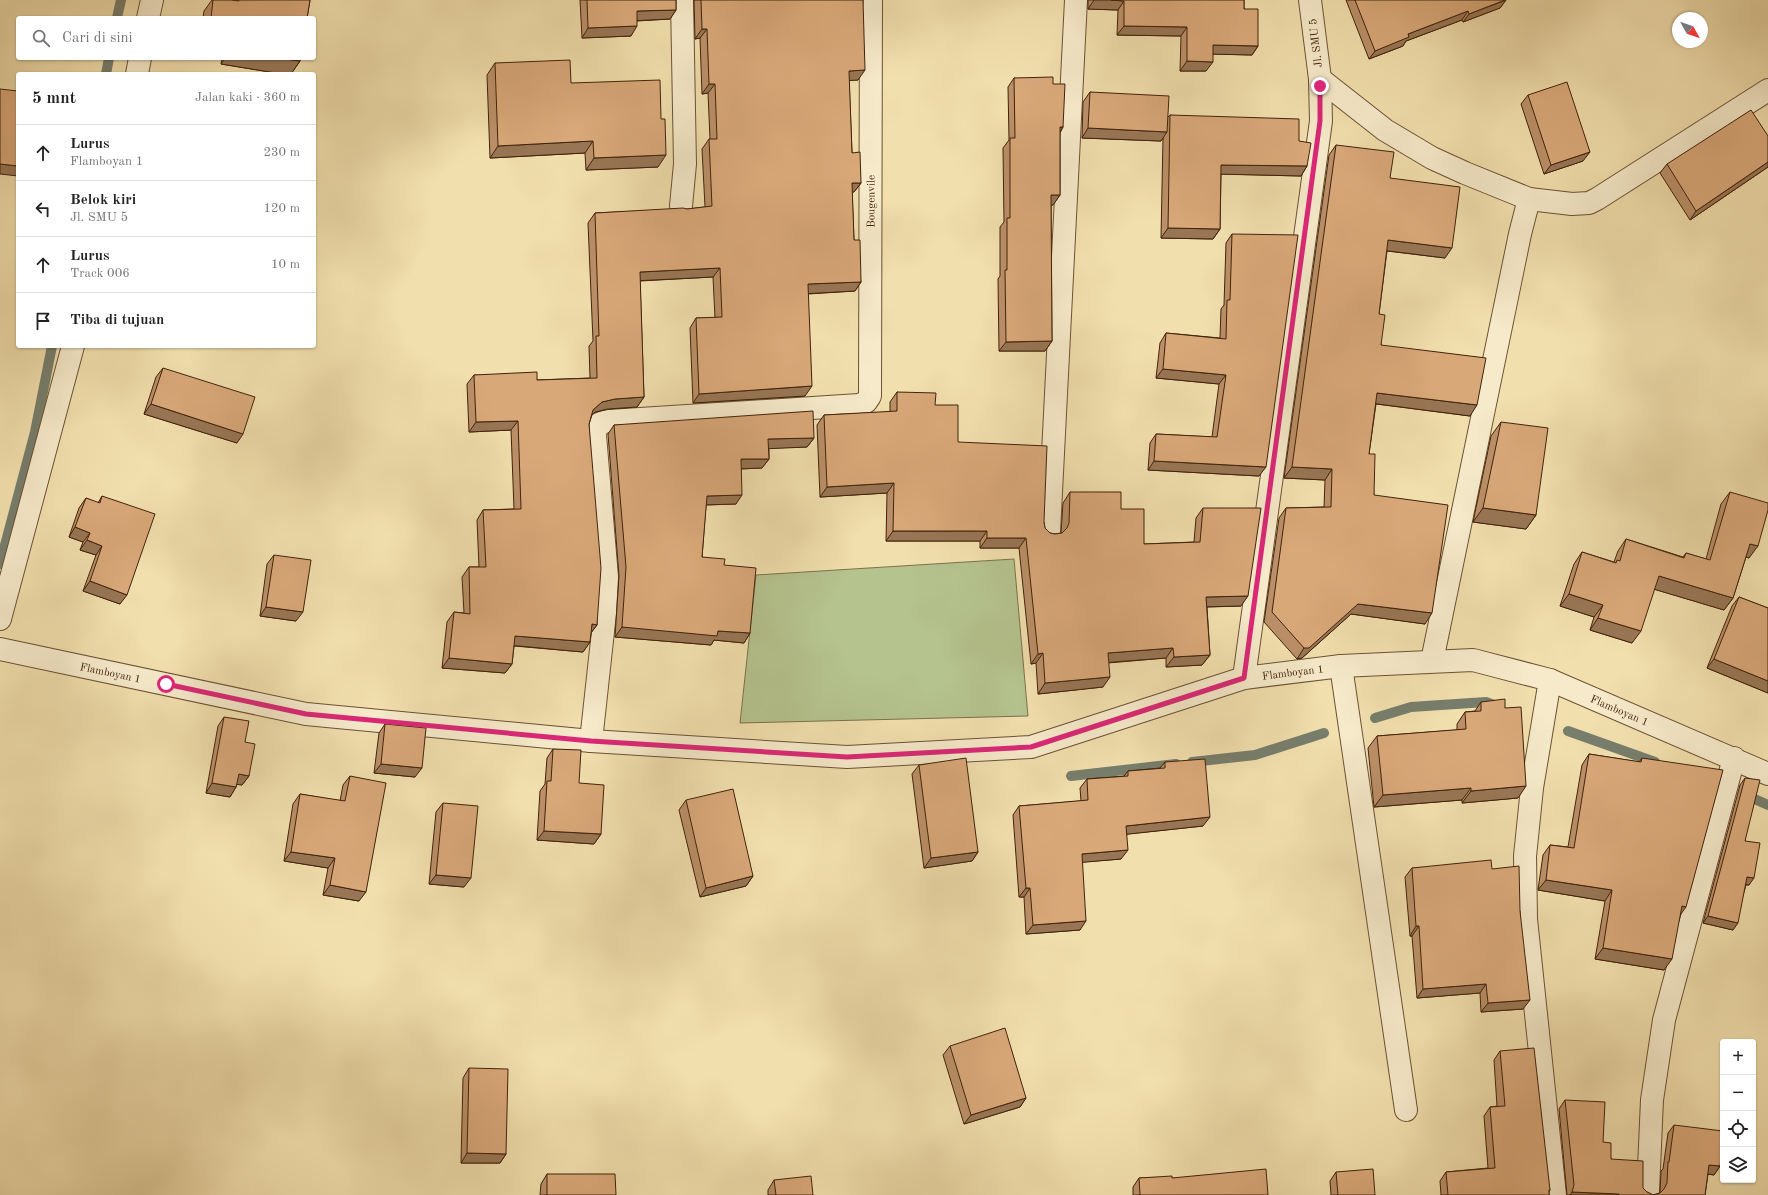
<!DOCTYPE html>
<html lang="id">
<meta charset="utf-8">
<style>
:root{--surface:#fff;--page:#f6f6f6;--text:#222;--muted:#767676;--line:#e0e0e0}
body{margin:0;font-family:"Old Standard TT",serif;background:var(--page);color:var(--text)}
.controls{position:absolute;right:12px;bottom:12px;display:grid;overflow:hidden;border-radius:4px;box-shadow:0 1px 3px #0004}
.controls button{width:36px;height:36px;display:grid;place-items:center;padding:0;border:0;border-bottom:1px solid var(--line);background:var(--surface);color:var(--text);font:20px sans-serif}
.compass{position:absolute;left:1672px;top:12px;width:36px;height:36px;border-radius:50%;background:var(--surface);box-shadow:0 1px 3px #0004;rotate:130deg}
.stop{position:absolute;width:12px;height:12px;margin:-9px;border:3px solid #db2777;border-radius:50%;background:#fff}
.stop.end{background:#db2777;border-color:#fff;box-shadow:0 1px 4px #0008}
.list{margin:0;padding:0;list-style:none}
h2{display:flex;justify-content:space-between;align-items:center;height:52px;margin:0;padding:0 16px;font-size:17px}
h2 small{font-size:13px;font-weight:400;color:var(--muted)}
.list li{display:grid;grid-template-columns:26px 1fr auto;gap:12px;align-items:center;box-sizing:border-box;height:56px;padding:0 16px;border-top:1px solid var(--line)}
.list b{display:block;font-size:15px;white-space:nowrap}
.list p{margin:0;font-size:13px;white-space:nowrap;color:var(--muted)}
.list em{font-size:13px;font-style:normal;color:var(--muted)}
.icon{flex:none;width:22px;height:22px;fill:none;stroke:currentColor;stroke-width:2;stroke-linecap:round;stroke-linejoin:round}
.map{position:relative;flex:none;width:1768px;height:1195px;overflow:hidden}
.search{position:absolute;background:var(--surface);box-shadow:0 1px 3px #0004;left:16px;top:16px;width:300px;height:44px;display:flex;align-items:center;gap:10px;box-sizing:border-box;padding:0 14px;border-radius:4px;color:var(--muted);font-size:15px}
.panel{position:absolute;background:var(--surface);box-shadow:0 1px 3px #0004;left:16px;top:72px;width:300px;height:276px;border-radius:4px}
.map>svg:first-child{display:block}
.green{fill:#b5c38e;stroke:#7b724c}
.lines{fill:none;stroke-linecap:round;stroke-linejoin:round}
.stream{stroke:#777e6c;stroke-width:10}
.street-casing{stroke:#6d5134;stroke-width:24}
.street{stroke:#f6eaca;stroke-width:22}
.wall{fill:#bb9068;stroke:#41220b}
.shaded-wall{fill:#987655;stroke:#41220b}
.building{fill:#d9a879;stroke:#41220b}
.route{stroke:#db2777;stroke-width:5}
.labels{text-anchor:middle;stroke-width:4;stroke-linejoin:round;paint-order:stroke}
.street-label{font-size:11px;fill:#41220b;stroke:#f6eaca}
</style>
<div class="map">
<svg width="1768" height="1195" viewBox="0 0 1768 1195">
<rect width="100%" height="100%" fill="#f1dfad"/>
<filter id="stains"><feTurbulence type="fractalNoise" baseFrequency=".005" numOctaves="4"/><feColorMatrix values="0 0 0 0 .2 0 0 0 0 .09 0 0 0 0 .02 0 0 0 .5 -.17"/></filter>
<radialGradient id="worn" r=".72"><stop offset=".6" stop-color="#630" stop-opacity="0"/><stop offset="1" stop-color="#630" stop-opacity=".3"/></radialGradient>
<!-- green -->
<polygon class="green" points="1014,559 1028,716 740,723 756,575"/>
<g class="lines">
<!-- stream -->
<g class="stream">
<polyline points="117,18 121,0"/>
<polyline points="106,74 109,58"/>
<polyline points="0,564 35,432 52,346"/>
<polyline points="1375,718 1411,707 1486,702 1494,705"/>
<polyline points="1568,731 1655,762"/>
<polyline points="1192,762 1255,755 1324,733"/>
<polyline points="1071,776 1176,764"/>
<polyline points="1743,794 1768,805"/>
</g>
<!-- street casing -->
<g class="street-casing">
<g id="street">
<polyline points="148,18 152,0"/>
<polyline points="137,74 140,58"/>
<polyline points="1320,79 1385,130 1432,158 1465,173 1529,199 1572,204 1589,203 1597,199 1768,90"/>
<polyline points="681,206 685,164 682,0"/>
<polyline points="1049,532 1076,0"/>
<polyline points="0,619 73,346"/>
<path id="s1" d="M 0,649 L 306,714 L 591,741 L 847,757 L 1031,747 L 1244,678 L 1341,666 L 1473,660 L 1550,680 L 1768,774"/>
<polyline points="1432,661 1520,234 1529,199"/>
<polyline points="1341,666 1406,1110"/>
<polyline points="1244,678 1321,121 1320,79 1310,0"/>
<polyline points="1550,680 1532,788 1525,856 1526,919 1555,1195"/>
<path id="s2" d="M 591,741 L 605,613 L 607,577 L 595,435 C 597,423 596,424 609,421 L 859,405 L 866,402 L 870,396 L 871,0"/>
<polyline points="1648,1191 1652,1100 1664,1020 1734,758"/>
</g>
</g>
<!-- street -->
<use href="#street" class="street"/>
</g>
<!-- wall -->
<g class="wall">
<polygon points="212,0 310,0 307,18 203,18 204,11"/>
<polygon points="580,0 676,0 676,10 670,19 637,21 631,36 582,38"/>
<polygon points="694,0 863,0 858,80 849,80 852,153 861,183 854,192 852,192 854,240 861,282 855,291 808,294 805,396 693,403 690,328 696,318 715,318 713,277 640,281 644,397 637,407 608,409 595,412 592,415 589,424 597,625 591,633 590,642 583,652 514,646 512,664 505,673 442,668 447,622 454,612 464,613 462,577 469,567 479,567 477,520 483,510 514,509 511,430 469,432 467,384 474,375 537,380 590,378 589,346 593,341 588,223 595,213 687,209 705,207 702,149 709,139 710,139 708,93 702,94 700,38 695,39"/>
<polygon points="1088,0 1244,0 1244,9 1258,46 1252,55 1213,54 1206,71 1180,71 1181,36 1117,35 1118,10 1088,9"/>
<polygon points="1346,0 1506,0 1500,8 1463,22 1462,20 1406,41 1403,46 1369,59"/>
<polygon points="222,58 300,58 300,61 291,74 282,74 221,64"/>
<polygon points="495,63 571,83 658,167 586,170 585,153 490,158 487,75"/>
<polygon points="1014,78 1053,84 1063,127 1060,133 1060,195 1053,205 1051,205 1052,341 1045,351 999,351 998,279 1000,276 1000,227 1004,222 1003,148 1009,140 1008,87"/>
<polygon points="1090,92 1168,117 1170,115 1299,141 1307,166 1301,176 1221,174 1220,229 1213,239 1161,238 1163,138 1161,141 1082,138 1083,102"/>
<polygon points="1528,95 1583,161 1544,174 1521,104"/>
<polygon points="1768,136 1768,167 1690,220 1660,173 1667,164"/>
<polygon points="1336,145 1390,178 1445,258 1387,251 1379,314 1381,345 1470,416 1376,404 1369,454 1374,495 1425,624 1351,614 1302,658 1297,659 1264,622 1279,518 1286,508 1324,507 1325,480 1284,478 1329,155"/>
<polygon points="1232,234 1259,476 1148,470 1150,443 1156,434 1212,437 1219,384 1156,378 1160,343 1166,333 1220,338 1221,309 1224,305 1226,243"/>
<polygon points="163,368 237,443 144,414 156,377"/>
<polygon points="897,392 935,405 958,442 1044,522 1045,528 1050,533 1055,534 1061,533 1063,503 1070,492 1121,509 1144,544 1194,542 1196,518 1203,508 1241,606 1207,607 1210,655 1202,665 1166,667 1166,658 1108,663 1103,687 1038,694 1036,663 1031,664 1019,548 980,548 980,541 886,541 887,493 820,497 817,425 824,415 890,412 890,402"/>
<polygon points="1501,422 1536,515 1526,529 1473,522 1491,436"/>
<polygon points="614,425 814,438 807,447 769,448 769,459 762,468 741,469 736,504 706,505 702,557 724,565 750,633 744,643 714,640 711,645 615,637 619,576 608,434"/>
<polygon points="1730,492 1749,558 1746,557 1733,598 1724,610 1654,589 1632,643 1590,630 1594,617 1560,606 1574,564 1582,552 1614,562 1618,551 1626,539 1683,557 1686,553 1706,559 1721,504"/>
<polygon points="102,496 120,604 83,591 96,555 80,550 83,542 69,537 79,508 86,498 98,503"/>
<polygon points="274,555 296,621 260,616 267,564"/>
<polygon points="1739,597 1768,608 1768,693 1707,668 1732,606"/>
<polygon points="1481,702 1505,708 1518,798 1462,803 1462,800 1374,807 1368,748 1377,736 1457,730 1457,724 1465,712 1475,711"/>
<polygon points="224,717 245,742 249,776 242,785 237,784 236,787 230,797 206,793 218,726"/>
<polygon points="385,724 415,777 374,773 379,733"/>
<polygon points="553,749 579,783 601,834 594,844 537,840 540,791 545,784 547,758"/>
<polygon points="1589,754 1639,762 1642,758 1681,914 1664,970 1595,959 1605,901 1538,890 1543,855 1550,845 1568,847 1582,765"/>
<polygon points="1165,762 1203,826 1127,834 1121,859 1082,862 1080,930 1026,934 1024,897 1019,897 1013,815 1019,806 1081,801 1080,788 1087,779 1124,776 1128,771 1160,768"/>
<polygon points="919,765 978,852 972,861 924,868 912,774"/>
<polygon points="350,776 359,901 323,895 328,868 284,861 293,804 300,794 340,801 343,785"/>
<polygon points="1745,778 1745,841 1749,885 1746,885 1733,930 1703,923 1740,785"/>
<polygon points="686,800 753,876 746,886 700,897 679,810"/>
<polygon points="443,803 464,887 429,884 436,812"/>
<polygon points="1412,868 1492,869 1520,911 1523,1009 1481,1012 1480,993 1417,998 1412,936 1410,936 1405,877"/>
<polygon points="950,1046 1026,1098 1020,1107 964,1124 943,1055"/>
<polygon points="1500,1051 1550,1190 1549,1192 1549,1195 1441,1195 1440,1181 1446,1172 1488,1168 1484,1116 1490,1107 1497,1106 1494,1060"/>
<polygon points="469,1068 506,1154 500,1163 461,1163 463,1078"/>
<polygon points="1565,1100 1603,1142 1611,1159 1643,1188 1647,1192 1653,1195 1660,1193 1660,1192 1661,1171 1663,1169 1668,1133 1674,1125 1720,1166 1714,1175 1708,1174 1705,1195 1567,1195 1559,1109"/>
<polygon points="1336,1172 1375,1195 1331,1195 1330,1181"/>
<polygon points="547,1174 616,1195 540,1195 541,1184"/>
<polygon points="1139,1178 1172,1178 1268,1195 1133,1195 1133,1187"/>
<polygon points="774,1180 813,1195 768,1195 768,1190"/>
</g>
<!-- shaded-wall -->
<g class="shaded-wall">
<polygon points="1094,0 1111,0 1124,1 1118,10 1088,9"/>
<polygon points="1506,0 1500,8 1463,22 1469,14"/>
<polygon points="676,10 670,19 630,21 637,11"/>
<polygon points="1468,11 1462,20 1406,41 1403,46 1369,59 1375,51 1408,34"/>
<polygon points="637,26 631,36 582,38 588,28"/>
<polygon points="1124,26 1187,27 1181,36 1117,35"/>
<polygon points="702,29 707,29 700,38 695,39"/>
<polygon points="1213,45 1258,46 1252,55 1207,54"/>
<polygon points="225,58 278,58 300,61 291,74 282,74 221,64"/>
<polygon points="1187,61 1213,62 1206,71 1180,71"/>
<polygon points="865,70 858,80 842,81 849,71"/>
<polygon points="709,84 715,84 708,93 702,94"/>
<polygon points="1060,127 1063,127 1057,137"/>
<polygon points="1088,128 1167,132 1161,141 1082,138"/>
<polygon points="593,141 585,153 490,158 498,146"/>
<polygon points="1590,152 1583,161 1544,174 1551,165"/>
<polygon points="666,155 658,167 586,170 594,158"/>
<polygon points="1768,162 1768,167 1690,220 1696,211"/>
<polygon points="0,164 18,166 18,176 0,174"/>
<polygon points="1221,165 1307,166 1301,176 1214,174"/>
<polygon points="852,183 861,183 854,192 845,192"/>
<polygon points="1051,195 1060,195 1053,205 1044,205"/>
<polygon points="1168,228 1220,229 1213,239 1161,238"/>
<polygon points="1388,240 1452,248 1445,258 1381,250"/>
<polygon points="720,268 713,277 633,281 640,272"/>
<polygon points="861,282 855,291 801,294 808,284"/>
<polygon points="1052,341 1045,351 999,351 1006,342"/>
<polygon points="1163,369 1226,375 1219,384 1156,378"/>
<polygon points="812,386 805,396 693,403 699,394"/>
<polygon points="1377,393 1477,405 1470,416 1370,403"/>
<polygon points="644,397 637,407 608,409 595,412 587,419 593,410 602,402 615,399"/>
<polygon points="151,404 243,434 237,443 144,414"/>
<polygon points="518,421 511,430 469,432 476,422"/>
<polygon points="814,438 807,447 762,449 768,439"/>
<polygon points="741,459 769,459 762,468 734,469"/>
<polygon points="1154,461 1266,467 1259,476 1148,470"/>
<polygon points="1292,467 1332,469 1325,480 1284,478"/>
<polygon points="894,483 887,493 820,497 827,487"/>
<polygon points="742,495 736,504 700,505 707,496"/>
<polygon points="1483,508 1536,515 1526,529 1473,522"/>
<polygon points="75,527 90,533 83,542 69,537"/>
<polygon points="893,531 987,531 980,541 886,541"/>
<polygon points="987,538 1026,538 1019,548 980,548"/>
<polygon points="87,540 102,546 96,555 80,550"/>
<polygon points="1750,544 1758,546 1749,558 1742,556"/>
<polygon points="1659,576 1733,598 1724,610 1650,588"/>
<polygon points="90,581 127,595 120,604 83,591"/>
<polygon points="1569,594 1603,605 1594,617 1560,606"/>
<polygon points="1248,596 1241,606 1199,607 1206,597"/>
<polygon points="1358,604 1432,613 1425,624 1351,614 1302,658 1297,659 1304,648"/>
<polygon points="266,607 303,612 296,621 260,616"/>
<polygon points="1598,618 1641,631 1632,643 1590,630"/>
<polygon points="592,624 597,625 590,634"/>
<polygon points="622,627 718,631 750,633 744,643 714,640 711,645 615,637"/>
<polygon points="515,636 590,642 583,652 508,645"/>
<polygon points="1173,648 1166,658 1100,663 1108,653"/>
<polygon points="1043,653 1036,663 1031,664 1038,654"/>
<polygon points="1210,655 1202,665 1166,667 1174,657"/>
<polygon points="449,658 512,664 505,673 442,668"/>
<polygon points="1714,659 1768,681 1768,693 1707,668"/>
<polygon points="1110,677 1103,687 1038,694 1045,683"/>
<polygon points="381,764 422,768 415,777 374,773"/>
<polygon points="239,774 249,776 242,785 233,784"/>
<polygon points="212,783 236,787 230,797 206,793"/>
<polygon points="1526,786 1518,798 1462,803 1471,791"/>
<polygon points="1471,788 1462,800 1374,807 1383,795"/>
<polygon points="1210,817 1203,826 1120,835 1126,826"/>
<polygon points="544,831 601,834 594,844 537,840"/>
<polygon points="1128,850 1121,859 1075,863 1082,854"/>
<polygon points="291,852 335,858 328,868 284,861"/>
<polygon points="978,852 972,861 924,868 931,858"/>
<polygon points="436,875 471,878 464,887 429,884"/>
<polygon points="753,876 746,886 700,897 706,888"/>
<polygon points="1747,877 1754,878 1749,885 1743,884"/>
<polygon points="1546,880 1612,890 1605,901 1538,890"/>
<polygon points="330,885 366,892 359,901 323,895"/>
<polygon points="1026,888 1030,888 1024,897 1019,897"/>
<polygon points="1682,906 1686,907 1678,918"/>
<polygon points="1708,916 1738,923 1733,930 1703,923"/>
<polygon points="1086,921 1080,930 1026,934 1033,925"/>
<polygon points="1416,926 1419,926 1412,936 1410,936"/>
<polygon points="1603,948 1672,959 1664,970 1595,959"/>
<polygon points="1486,984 1480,993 1417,998 1423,989"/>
<polygon points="1530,1000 1523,1009 1481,1012 1488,1003"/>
<polygon points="1026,1098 1020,1107 964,1124 971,1115"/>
<polygon points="467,1153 506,1154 500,1163 461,1163"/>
<polygon points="1709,1165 1720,1166 1714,1175 1702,1173"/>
<polygon points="1572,1192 1619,1194 1618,1195 1570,1195"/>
</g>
<!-- building -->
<g class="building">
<polygon points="213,0 231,0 239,1 239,0 310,0 307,18 211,18"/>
<polygon points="587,0 676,0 676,10 637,11 637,26 588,28"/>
<polygon points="701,0 863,0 865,70 849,71 852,153 860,152 861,183 852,183 854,240 860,240 861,282 808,284 812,386 699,394 696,318 722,317 720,268 640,272 644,397 615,399 602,402 593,410 589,424 601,568 597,625 592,624 590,642 515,636 512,664 449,658 454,612 470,614 469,567 486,567 483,510 521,509 518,421 476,422 474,375 537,372 537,380 597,378 596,336 599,336 595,213 683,208 687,209 712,206 709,139 717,139 715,84 709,84 707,29 702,29"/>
<polygon points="1111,0 1244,0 1244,9 1258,9 1258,46 1213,45 1213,62 1187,61 1187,27 1124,26 1124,1"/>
<polygon points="1355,0 1505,0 1469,14 1468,11 1408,34 1409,37 1375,51"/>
<polygon points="278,58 300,58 300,61"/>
<polygon points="570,60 571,83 660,80 661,119 665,119 666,155 594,158 593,141 498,146 495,63"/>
<polygon points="1053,77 1053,84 1065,84 1063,127 1060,127 1060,195 1051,195 1052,341 1006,342 1005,270 1007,270 1007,218 1010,218 1010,138 1015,138 1014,78"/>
<polygon points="1567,82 1590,152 1551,165 1528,95"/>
<polygon points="0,89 18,91 18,166 0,164"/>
<polygon points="1090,92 1169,96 1167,132 1088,128"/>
<polygon points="1751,110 1768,136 1768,162 1696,211 1667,164"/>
<polygon points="1170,115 1299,119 1299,141 1311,143 1307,166 1221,165 1220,229 1168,228"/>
<polygon points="1336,145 1394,152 1390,178 1460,187 1452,248 1388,240 1379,314 1385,315 1381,345 1486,358 1477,405 1377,393 1369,454 1375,454 1374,495 1448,505 1432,613 1358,604 1309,648 1304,648 1272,612 1286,508 1331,507 1332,469 1292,467"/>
<polygon points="1232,234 1298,235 1266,467 1154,461 1156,434 1217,437 1226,375 1163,369 1166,333 1226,339 1227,300 1230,300"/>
<polygon points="163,368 255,397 243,434 151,404"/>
<polygon points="897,392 936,393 935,405 958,405 958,442 1047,446 1044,522 1045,528 1050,533 1055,534 1062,533 1067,528 1069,523 1070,492 1121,492 1121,509 1144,509 1144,544 1200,542 1203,508 1261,508 1248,596 1206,597 1210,655 1174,657 1173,648 1108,653 1110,677 1045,683 1043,653 1038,654 1026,538 987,538 987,531 893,531 894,483 827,487 824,415 897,411"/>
<polygon points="813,411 814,438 768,439 769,459 741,459 742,495 707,496 702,557 725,559 724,565 756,568 750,633 718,631 717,636 622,627 626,567 614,425"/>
<polygon points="1501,422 1548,428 1536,515 1483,508"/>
<polygon points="1730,492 1768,503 1768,510 1758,546 1750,544 1733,598 1659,576 1641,631 1598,618 1603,605 1569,594 1582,552 1616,563 1617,560 1620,561 1626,539 1684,558 1686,553 1710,560"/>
<polygon points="102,496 155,514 127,595 90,581 102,546 87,540 90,533 75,527 86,498 100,503"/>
<polygon points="274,555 311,560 303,612 266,607"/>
<polygon points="1739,597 1768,608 1768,681 1714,659"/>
<polygon points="1505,699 1505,708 1521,707 1526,786 1471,791 1471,788 1383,795 1377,736 1466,729 1465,712 1481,711 1481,702"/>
<polygon points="224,717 249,721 245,742 255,744 249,776 239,774 236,787 212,783"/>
<polygon points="385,724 426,728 422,768 381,764"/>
<polygon points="553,749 581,750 579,783 604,785 601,834 544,831 547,781 551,781"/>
<polygon points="1589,754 1641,762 1642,758 1723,770 1686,907 1682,906 1672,959 1603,948 1612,890 1546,880 1550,845 1574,848"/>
<polygon points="966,758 978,852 931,858 919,765"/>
<polygon points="1205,759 1210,817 1126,826 1128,850 1082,854 1086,921 1033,925 1030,888 1026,888 1019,806 1088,800 1087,779 1128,776 1128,771 1165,768 1165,762"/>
<polygon points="350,776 386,783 366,892 330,885 335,858 291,852 300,794 345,801"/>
<polygon points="1745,778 1760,780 1745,841 1760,843 1754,878 1747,877 1738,923 1708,916"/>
<polygon points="733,789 753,876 706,888 686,800"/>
<polygon points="443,803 478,806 471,878 436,875"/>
<polygon points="1491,860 1492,869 1519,866 1520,911 1530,1000 1488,1003 1486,984 1423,989 1419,926 1416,926 1412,868"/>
<polygon points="1005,1028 1026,1098 971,1115 950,1046"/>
<polygon points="1534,1048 1550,1190 1549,1190 1549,1195 1448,1195 1446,1172 1495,1168 1490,1107 1505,1106 1500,1051"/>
<polygon points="469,1068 508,1069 506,1154 467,1153"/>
<polygon points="1565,1100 1605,1102 1603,1142 1611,1143 1611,1159 1643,1161 1643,1188 1647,1192 1653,1195 1660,1193 1664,1189 1667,1183 1668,1162 1669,1162 1674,1125 1723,1131 1723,1148 1720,1166 1709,1165 1705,1195 1619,1195 1619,1194 1572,1192 1574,1185"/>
<polygon points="1266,1169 1268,1195 1140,1195 1139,1178 1172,1176 1172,1178"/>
<polygon points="1373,1169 1375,1195 1338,1195 1336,1172"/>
<polygon points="547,1174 615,1174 616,1195 547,1195"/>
<polygon points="811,1176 813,1195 776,1195 774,1180"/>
</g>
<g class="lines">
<!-- route -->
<polyline class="route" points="166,684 306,714 591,741 847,757 1031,747 1244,678 1320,121 1320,86"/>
</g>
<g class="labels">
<!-- street labels -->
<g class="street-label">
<text transform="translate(1315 43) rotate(-97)" y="4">Jl. SMU 5</text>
<text dy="4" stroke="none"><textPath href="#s2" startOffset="790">Bougenvile</textPath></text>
<text dy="4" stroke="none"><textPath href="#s1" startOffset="1313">Flamboyan 1</textPath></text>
<text dy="4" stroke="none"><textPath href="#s1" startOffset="113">Flamboyan 1</textPath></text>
<text dy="4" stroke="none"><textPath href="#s1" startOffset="1649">Flamboyan 1</textPath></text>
</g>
</g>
<rect width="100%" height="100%" filter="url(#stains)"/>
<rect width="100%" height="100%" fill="url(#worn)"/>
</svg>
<div class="controls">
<button>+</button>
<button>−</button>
<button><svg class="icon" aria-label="locate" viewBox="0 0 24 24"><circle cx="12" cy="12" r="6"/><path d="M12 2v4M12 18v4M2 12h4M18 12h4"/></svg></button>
<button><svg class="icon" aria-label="layers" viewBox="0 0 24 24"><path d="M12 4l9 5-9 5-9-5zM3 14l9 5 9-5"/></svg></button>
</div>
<svg class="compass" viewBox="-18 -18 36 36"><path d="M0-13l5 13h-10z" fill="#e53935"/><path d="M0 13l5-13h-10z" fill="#767676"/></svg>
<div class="stop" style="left:166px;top:684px"></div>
<div class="stop end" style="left:1320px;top:86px"></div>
<div class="search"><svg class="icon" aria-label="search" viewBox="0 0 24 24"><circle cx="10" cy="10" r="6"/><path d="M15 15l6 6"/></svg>Cari di sini</div>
<section class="panel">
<h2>5 mnt<small>Jalan kaki · 360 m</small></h2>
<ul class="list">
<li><svg class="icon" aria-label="ahead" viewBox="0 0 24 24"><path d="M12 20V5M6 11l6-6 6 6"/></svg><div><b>Lurus</b><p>Flamboyan 1</p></div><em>230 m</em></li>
<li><svg class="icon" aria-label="left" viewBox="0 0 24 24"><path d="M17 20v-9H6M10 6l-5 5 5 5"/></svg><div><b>Belok kiri</b><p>Jl. SMU 5</p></div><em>120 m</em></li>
<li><svg class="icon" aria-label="ahead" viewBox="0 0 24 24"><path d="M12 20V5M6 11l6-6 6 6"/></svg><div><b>Lurus</b><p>Track 006</p></div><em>10 m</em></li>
<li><svg class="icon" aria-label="arrive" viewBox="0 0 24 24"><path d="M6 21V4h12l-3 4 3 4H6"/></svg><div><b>Tiba di tujuan</b></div></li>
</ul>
</section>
</div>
